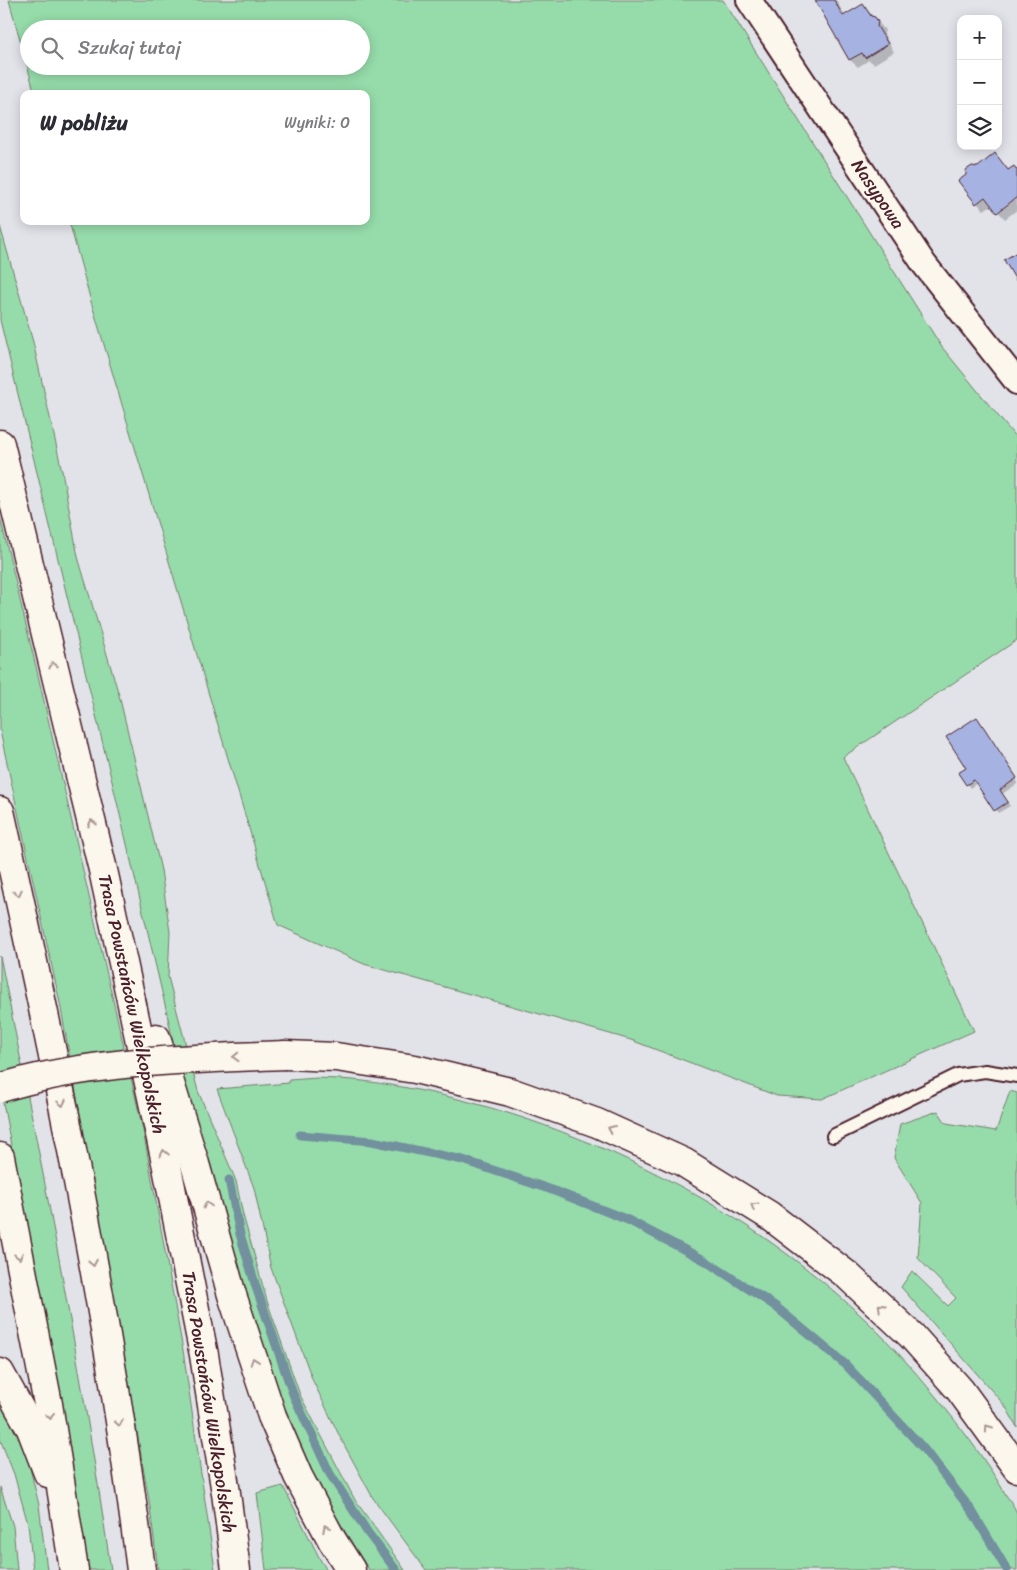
<!DOCTYPE html>
<html lang="pl">
<meta charset="utf-8">
<style>
:root{--surface:#fff;--page:#f7f7f7;--text:#2b2b33;--muted:#7c7c81;--line:#e1e1e2}
body{margin:0;font-family:Sriracha,sans-serif;background:var(--page);color:var(--text)}
.controls{position:absolute;right:15px;top:15px;display:grid;overflow:hidden;border-radius:10px;box-shadow:0 2px 12px #0003}
.controls button{width:45px;height:45px;display:grid;place-items:center;padding:0;border:0;border-bottom:1px solid var(--line);background:var(--surface);color:var(--text);font:25px sans-serif}
.list{margin:0;padding:0;list-style:none}
h2{display:flex;justify-content:space-between;align-items:center;height:65px;margin:0;padding:0 20px;font-size:21px}
h2 small{font-size:16px;font-weight:400;color:var(--muted)}
.icon{flex:none;width:28px;height:28px;fill:none;stroke:currentColor;stroke-width:2;stroke-linecap:round;stroke-linejoin:round}
.map{position:relative;flex:none;width:1017px;height:1570px;overflow:hidden}
.search{position:absolute;background:var(--surface);box-shadow:0 2px 12px #0003;left:20px;top:20px;width:350px;height:55px;display:flex;align-items:center;gap:12px;box-sizing:border-box;padding:0 18px;border-radius:28px;color:var(--muted);font-size:19px}
.panel{position:absolute;background:var(--surface);box-shadow:0 2px 12px #0003;left:20px;top:90px;width:350px;height:135px;border-radius:10px}
.map>svg:first-child{display:block}
.green{fill:#96dcaa;stroke:#707e6a;fill-rule:evenodd}
.shadow{fill:#0003}
.lines{fill:none;stroke-linecap:round;stroke-linejoin:round}
.stream{stroke:#72909e;stroke-width:9}
.building{fill:#a6b3e2;stroke:#4a1f2b}
.service-casing{stroke:#4a1f2b;stroke-width:16}
.minor-casing{stroke:#4a1f2b;stroke-width:28}
.motorway-casing{stroke:#4a1f2b;stroke-width:31}
.service{stroke:#fbf7ec;stroke-width:12}
.minor{stroke:#fbf7ec;stroke-width:24}
.motorway{stroke:#fbf7ec;stroke-width:28}
.motorway-bridge-casing{stroke:#4a1f2b;stroke-width:31;stroke-linecap:butt}
.motorway-bridge{stroke:#fbf7ec;stroke-width:28}
.oneway{stroke:#ab9695}
.labels{text-anchor:middle;stroke-width:4;stroke-linejoin:round;paint-order:stroke}
.street-label{font-size:18px;fill:#4a1f2b;stroke:#fbf7ec}
</style>
<div class="map">
<svg width="1017" height="1570" viewBox="0 0 1017 1570">
<rect width="100%" height="100%" fill="#e2e3e9"/>
<filter id="ink" filterUnits="userSpaceOnUse"><feTurbulence type="fractalNoise" baseFrequency=".02" numOctaves="2"/><feDisplacementMap in="SourceGraphic" scale="10" xChannelSelector="R" yChannelSelector="G"/><feConvolveMatrix kernelMatrix="1 2 1 2 8 2 1 2 1" color-interpolation-filters="sRGB"/></filter>
<g filter="url(#ink)">
<!-- green -->
<g class="green">
<path d="M 9,0 L 723,0 L 941,346 L 1017,439 L 1017,640 L 843,757 L 974,1031 L 822,1099 L 777,1096 L 631,1040 L 364,964 L 278,925 L 90,298 L 69,221 L 366,221 L 366,94 L 35,94 ZM 29,29 L 361,29 L 361,66 L 29,66 Z"/>
<polygon points="0,226 33,342 62,471 78,557 119,695 161,870 170,932 168,977 198,1091 236,1181 243,1215 267,1301 300,1395 355,1500 405,1570 369,1570 320,1491 273,1385 190,1119 166,1009 116,798 0,320"/>
<polygon points="0,517 37,671 143,1130 183,1350 215,1570 158,1570 149,1500 60,1003 0,731"/>
<path d="M 0,956 C 41,1160 81,1364 111,1570 L 84,1570 L 60,1405 L 0,1087 Z"/>
<path d="M 318,1078 C 333,1079 348,1079 363,1081 C 538,1103 727,1191 856,1311 C 885,1337 912,1368 937,1398 C 962,1429 986,1460 1006,1495 C 1010,1501 1016,1508 1017,1515 C 1017,1532 1017,1552 1017,1570 L 426,1570 L 373,1498 L 341,1439 L 313,1381 L 271,1268 L 254,1188 L 217,1089 L 289,1083 L 289,1080 Z"/>
<polygon points="1010,1091 1017,1093 1017,1427 1006,1407 901,1287 912,1271 948,1306 956,1298 918,1258 922,1203 894,1158 900,1124 938,1111 946,1123 996,1131"/>
<polygon points="0,1397 25,1448 39,1505 47,1570 33,1570 28,1524 14,1474 0,1439"/>
<polygon points="283,1486 321,1561 327,1570 266,1570 257,1493"/>
<polygon points="0,1487 13,1526 17,1570 0,1570"/>
</g>
<!-- shadow -->
<g class="shadow">
<polygon points="816,0 836,0 845,16 863,5 885,30 884,34 894,52 874,64 869,60 858,67 850,60"/>
<polygon points="995,155 1009,171 1017,171 1017,210 1005,219 992,205 984,210 977,203 978,168"/>
<polygon points="980,722 1017,778 1017,784 1002,794 1010,806 998,813 977,783 970,788 967,784 967,769"/>
</g>
<g class="lines">
<!-- stream -->
<g class="stream">
<polyline points="300,1135 372,1141 463,1160 552,1190 628,1220 704,1260 775,1306 846,1365 923,1448 972,1511 1007,1570"/>
<polyline points="229,1180 240,1234 256,1287 293,1394 330,1474 368,1533 396,1570"/>
</g>
</g>
<!-- building -->
<g class="building">
<polygon points="815,0 834,0 843,16 863,4 871,16 875,17 878,22 877,26 888,44 865,58 862,53 849,60"/>
<polygon points="995,153 1008,170 1014,166 1017,170 1017,197 997,213 985,197 976,204 958,181 966,175 966,170 972,166 978,167"/>
<polygon points="1017,252 1017,282 1004,260"/>
<polygon points="977,717 1017,778 1000,790 1008,802 994,811 974,780 966,785 958,773 966,768 946,737"/>
</g>
<g class="lines">
<!-- service casing -->
<g class="service-casing">
<polyline id="service" points="833,1136 958,1075 985,1071 1017,1076"/>
</g>
<!-- minor casing -->
<g class="minor-casing">
<polyline id="minor" points="749,0 924,264 1017,382"/>
</g>
<!-- motorway casing -->
<g class="motorway-casing">
<g id="motorway">
<polyline points="0,444 103,870 167,1167 204,1355 226,1493 236,1570"/>
<path d="M 0,811 C 56,1062 109,1315 141,1570"/>
<polyline points="156,1038 195,1164 232,1295 272,1416 298,1476 332,1540 351,1570"/>
<polyline points="285,1055 336,1057 415,1069 510,1092 597,1123 683,1162 770,1216 847,1275 911,1335 960,1390 1017,1468"/>
<polyline points="0,1157 48,1404 74,1570"/>
<polyline points="0,1373 31,1429 48,1473"/>
</g>
</g>
<!-- service -->
<use href="#service" class="service"/>
<!-- minor -->
<use href="#minor" class="minor"/>
<!-- motorway -->
<use href="#motorway" class="motorway"/>
<!-- motorway-bridge casing -->
<g class="motorway-bridge-casing">
<path id="motorway-bridge" d="M 0,1088 C 91,1060 190,1059 285,1055"/>
</g>
<!-- motorway-bridge -->
<use href="#motorway-bridge" class="motorway-bridge"/>
</g>
<!-- one-way arrows -->
<defs><path id="oneway-chevron" d="M-2-3.5L2.5 0L-2 3.5" fill="none" stroke-width="1.6" stroke-linecap="round" stroke-linejoin="round" transform="scale(1.25)"/></defs>
<g class="oneway">
<use href="#oneway-chevron" transform="translate(53 665) rotate(-104)"/>
<use href="#oneway-chevron" transform="translate(92 823) rotate(-104)"/>
<use href="#oneway-chevron" transform="translate(18 893) rotate(77)"/>
<use href="#oneway-chevron" transform="translate(236 1057) rotate(178)"/>
<use href="#oneway-chevron" transform="translate(62 1103) rotate(78)"/>
<use href="#oneway-chevron" transform="translate(611 1129) rotate(-155)"/>
<use href="#oneway-chevron" transform="translate(164 1153) rotate(-102)"/>
<use href="#oneway-chevron" transform="translate(207 1205) rotate(-105)"/>
<use href="#oneway-chevron" transform="translate(754 1206) rotate(-148)"/>
<use href="#oneway-chevron" transform="translate(19 1256) rotate(79)"/>
<use href="#oneway-chevron" transform="translate(93 1263) rotate(79)"/>
<use href="#oneway-chevron" transform="translate(881 1307) rotate(-137)"/>
<use href="#oneway-chevron" transform="translate(254 1361) rotate(-109)"/>
<use href="#oneway-chevron" transform="translate(50 1416) rotate(81)"/>
<use href="#oneway-chevron" transform="translate(119 1423) rotate(81)"/>
<use href="#oneway-chevron" transform="translate(988 1428) rotate(-126)"/>
<use href="#oneway-chevron" transform="translate(326 1528) rotate(-118)"/>
</g>
</g>
<g class="labels">
<!-- street labels -->
<g class="street-label">
<text transform="translate(878 194) rotate(56)" y="6">Nasypowa</text>
<text transform="translate(132 1004) rotate(78)" y="6">Trasa Powstańców Wielkopolskich</text>
<text transform="translate(209 1402) rotate(81)" y="6">Trasa Powstańców Wielkopolskich</text>
</g>
</g>
</svg>
<div class="controls">
<button>+</button>
<button>−</button>
<button><svg class="icon" aria-label="layers" viewBox="0 0 24 24"><path d="M12 4l9 5-9 5-9-5zM3 14l9 5 9-5"/></svg></button>
</div>
<div class="search"><svg class="icon" aria-label="search" viewBox="0 0 24 24"><circle cx="10" cy="10" r="6"/><path d="M15 15l6 6"/></svg>Szukaj tutaj</div>
<section class="panel">
<h2>W pobliżu<small>Wyniki: 0</small></h2>
<ul class="list">
</ul>
</section>
</div>
